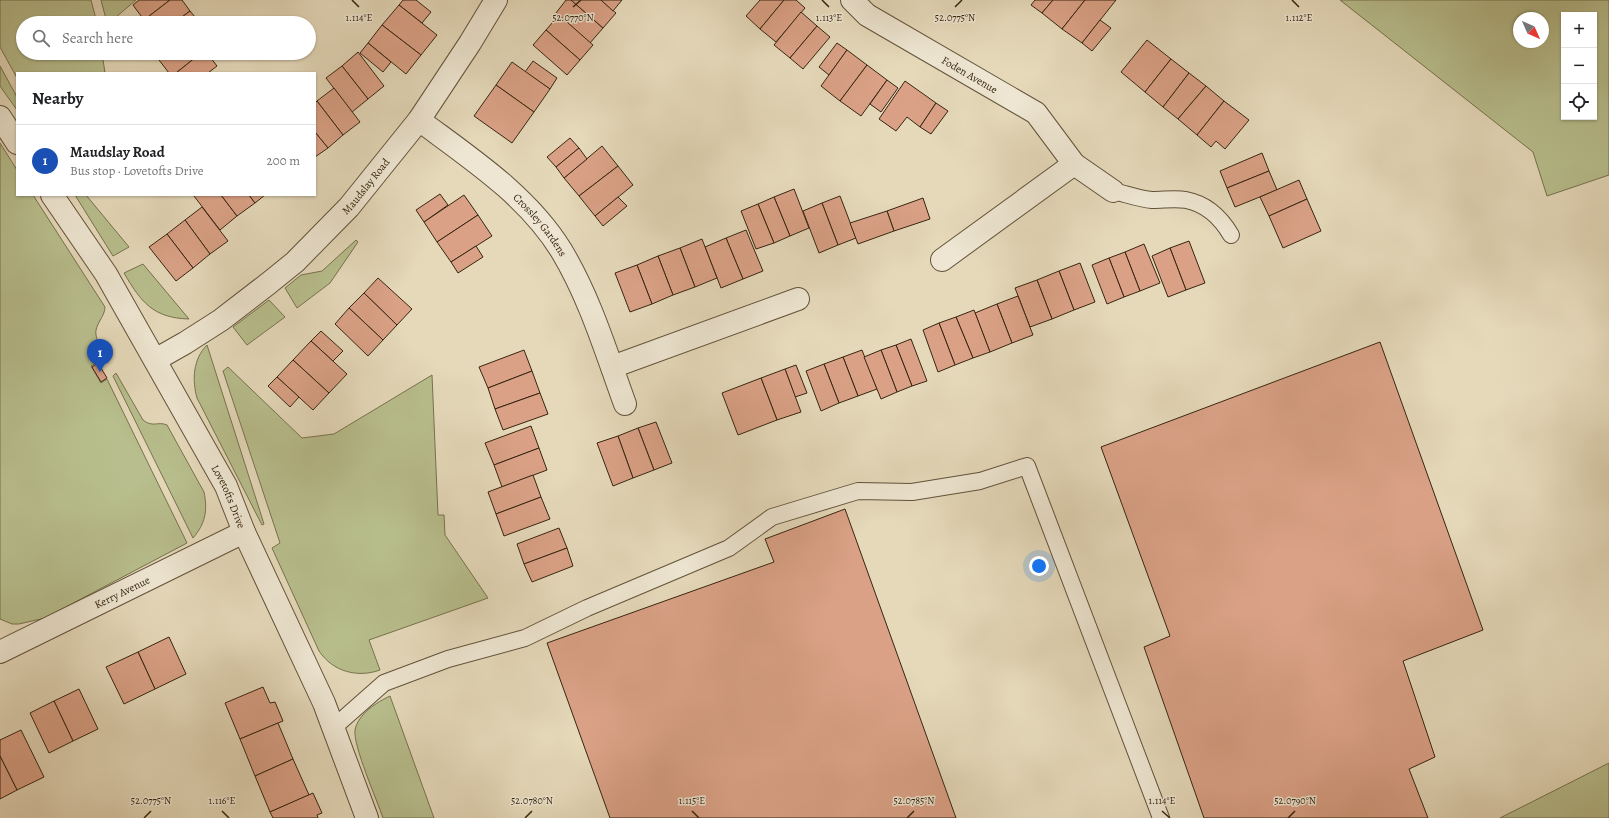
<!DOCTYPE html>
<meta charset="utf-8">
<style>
:root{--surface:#fff;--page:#f2f2f2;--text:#202124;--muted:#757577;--line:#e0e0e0;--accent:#0b8043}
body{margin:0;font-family:Alegreya,serif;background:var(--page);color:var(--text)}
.controls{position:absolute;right:12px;top:12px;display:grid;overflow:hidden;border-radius:0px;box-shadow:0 1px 3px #0004}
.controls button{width:36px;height:36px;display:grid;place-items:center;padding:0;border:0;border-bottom:1px solid var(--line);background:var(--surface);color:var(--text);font:20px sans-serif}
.compass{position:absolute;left:1513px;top:12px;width:36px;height:36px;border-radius:50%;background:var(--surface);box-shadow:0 1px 3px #0004;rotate:135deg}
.you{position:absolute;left:1039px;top:566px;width:14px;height:14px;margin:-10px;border:3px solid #fff;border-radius:50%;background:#1a73e8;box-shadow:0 0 0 6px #1a73e833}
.badge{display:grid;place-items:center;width:26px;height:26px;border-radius:50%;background:var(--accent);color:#fff;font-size:13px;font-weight:700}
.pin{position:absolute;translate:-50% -33px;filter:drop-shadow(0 1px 2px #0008)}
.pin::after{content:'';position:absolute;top:21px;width:14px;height:12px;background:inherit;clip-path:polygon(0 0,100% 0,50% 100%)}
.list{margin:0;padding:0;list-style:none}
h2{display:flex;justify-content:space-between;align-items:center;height:52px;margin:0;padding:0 16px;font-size:17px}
h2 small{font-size:13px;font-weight:400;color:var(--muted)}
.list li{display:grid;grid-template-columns:26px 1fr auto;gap:12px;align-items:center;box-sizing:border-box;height:72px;padding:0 16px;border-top:1px solid var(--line)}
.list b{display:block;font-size:15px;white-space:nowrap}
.list p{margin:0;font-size:13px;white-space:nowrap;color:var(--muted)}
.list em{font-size:13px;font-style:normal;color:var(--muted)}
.icon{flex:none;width:22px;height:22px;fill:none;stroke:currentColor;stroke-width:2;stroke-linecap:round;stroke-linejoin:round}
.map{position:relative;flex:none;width:1609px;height:818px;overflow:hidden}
.search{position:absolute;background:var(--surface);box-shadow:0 1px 3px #0004;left:16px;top:16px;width:300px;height:44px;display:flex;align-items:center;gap:10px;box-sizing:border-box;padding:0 14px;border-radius:22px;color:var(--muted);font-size:15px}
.panel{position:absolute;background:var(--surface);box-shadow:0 1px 3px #0004;left:16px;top:72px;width:300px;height:124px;border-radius:0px}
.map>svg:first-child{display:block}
.green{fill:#b8be8d;stroke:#77724e;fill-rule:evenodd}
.building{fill:#daa186;stroke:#362510}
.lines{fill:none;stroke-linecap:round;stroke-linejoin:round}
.service-casing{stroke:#62523a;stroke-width:18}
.minor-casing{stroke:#62523a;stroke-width:24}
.tertiary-casing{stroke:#62523a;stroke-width:24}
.service{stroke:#eee6d2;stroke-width:16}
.minor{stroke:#eee6d2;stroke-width:22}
.tertiary{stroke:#eee6d2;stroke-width:22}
.ticks{fill:none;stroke:#362510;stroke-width:1.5}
.labels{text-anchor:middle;stroke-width:3;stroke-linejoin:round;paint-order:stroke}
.street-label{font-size:11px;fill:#362510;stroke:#eee6d2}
.ticks-label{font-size:10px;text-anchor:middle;fill:#362510;stroke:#eee6d2;stroke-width:3;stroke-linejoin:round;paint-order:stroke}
</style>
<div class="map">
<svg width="1609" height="818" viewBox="0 0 1609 818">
<rect width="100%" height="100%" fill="#e5d9ba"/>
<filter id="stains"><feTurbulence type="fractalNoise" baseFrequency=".005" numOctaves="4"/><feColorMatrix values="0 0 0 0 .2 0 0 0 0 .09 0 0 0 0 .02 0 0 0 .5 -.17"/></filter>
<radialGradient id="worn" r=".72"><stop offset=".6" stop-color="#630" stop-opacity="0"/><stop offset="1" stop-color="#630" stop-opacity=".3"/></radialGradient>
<!-- green -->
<g class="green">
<polygon points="0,0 91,0 97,23 23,23 23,53 102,53 105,73 17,73 17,78 0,47"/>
<polygon points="101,0 136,0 109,23 107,23"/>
<path d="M 1340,0 L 1609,0 L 1609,175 L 1547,196 L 1533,152 ZM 1564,15 L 1594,15 L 1594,117 L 1564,117 ZM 1519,18 L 1543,18 L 1543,42 L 1519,42 Z"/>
<polygon points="0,66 17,97 17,110 0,86"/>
<path d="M 0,143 L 17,170 L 17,195 L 33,195 L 105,307 C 105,317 94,325 96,335 C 97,342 103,350 106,356 L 91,366 L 101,383 L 107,379 L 187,543 L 45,618 L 19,624 L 12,624 L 0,619 Z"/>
<polygon points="75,195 86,195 129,247 113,256"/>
<polygon points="356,240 358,242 330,283 297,308 285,288 301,275 322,271"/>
<path d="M 143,264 L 189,319 C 153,318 141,302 124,273 Z"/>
<polygon points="269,300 285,317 247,345 233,327"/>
<path d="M 207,345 L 264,524 L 262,525 L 197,398 C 192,380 193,359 207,345 Z"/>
<path d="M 228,367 L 302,438 L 334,434 L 432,375 L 438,515 L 444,515 L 445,535 L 488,598 L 369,640 L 380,670 C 358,678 333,672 319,651 L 272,548 L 280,543 L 223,371 Z"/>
<path d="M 116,373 L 143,420 C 153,428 158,421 167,425 L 204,492 C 208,511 205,524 193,538 L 113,376 Z"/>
<path d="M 390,696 L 434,818 L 383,818 C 377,800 353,746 355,730 C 358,714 377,702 390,696 Z"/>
<polygon points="1609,763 1609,818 1500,818"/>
</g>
<!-- building -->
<g class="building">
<polygon points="139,0 170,0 144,20 133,5"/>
<polygon points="170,0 182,0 190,11 174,23 146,23 144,20"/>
<polygon points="403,0 416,0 431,12 422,23 399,5"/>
<polygon points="566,0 571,0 603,28 590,43 556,13"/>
<polygon points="571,0 601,0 616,13 603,28"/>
<polygon points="601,0 622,0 613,11"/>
<polygon points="760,0 784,0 760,29 746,16"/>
<polygon points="784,0 796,0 805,8 776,42 760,29"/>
<polygon points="1035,0 1053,0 1042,13 1031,5"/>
<polygon points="1053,0 1085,0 1062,29 1042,13"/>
<polygon points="1085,0 1116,0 1082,43 1062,29"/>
<polygon points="399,5 437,35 421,55 382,25"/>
<polygon points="190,11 200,23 174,23"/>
<polygon points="801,12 817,26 790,58 774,45"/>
<polygon points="559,15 593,45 580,60 546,30"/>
<polygon points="1100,20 1111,28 1092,51 1082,43"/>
<polygon points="382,25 421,55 406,74 368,43"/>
<polygon points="817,26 830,37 803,69 790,58"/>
<polygon points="546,30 580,60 567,75 533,45"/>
<polygon points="1147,40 1171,59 1145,92 1121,72"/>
<polygon points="368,43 391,62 383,72 360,53"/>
<polygon points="837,43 847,50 829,75 819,67"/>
<polygon points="847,50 867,65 840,101 821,86"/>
<polygon points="358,52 384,86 368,99 342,66"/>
<polygon points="168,53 201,53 176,73 169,73 159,60"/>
<polygon points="201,53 207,53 217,66 208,73 176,73"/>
<polygon points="1171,59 1189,73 1163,107 1145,92"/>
<polygon points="533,61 557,78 550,89 525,72"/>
<polygon points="512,62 550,89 534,112 496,85"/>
<polygon points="867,65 887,80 861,116 840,101"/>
<polygon points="342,66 368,99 352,112 326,78"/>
<polygon points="1189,73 1206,86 1178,119 1163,107"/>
<polygon points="887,80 898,88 881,112 870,104"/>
<polygon points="905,81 936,103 920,127 907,117 896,131 879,119"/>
<polygon points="496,85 534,112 512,143 474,116"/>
<polygon points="1206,86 1224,101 1197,135 1178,119"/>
<polygon points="334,88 360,122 343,135 317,101"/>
<polygon points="317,101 343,135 328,148 315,132 315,103"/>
<polygon points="1224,101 1249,120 1225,149 1216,141 1211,147 1197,135"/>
<polygon points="936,103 948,111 931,134 920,127"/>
<polygon points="315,132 328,148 315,157"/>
<polygon points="570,138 579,148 556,167 547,157"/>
<polygon points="602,146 618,166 579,196 564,178"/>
<polygon points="579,148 587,159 564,178 556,167"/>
<polygon points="1262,153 1269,171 1227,188 1220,171"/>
<polygon points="618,166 633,185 595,216 579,196"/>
<polygon points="1269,171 1277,190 1235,207 1227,188"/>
<polygon points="1299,180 1307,199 1269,216 1260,197"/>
<polygon points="794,189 809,228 790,236 774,197"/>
<polygon points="440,194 448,205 424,222 416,210"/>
<polygon points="195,195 221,195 237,216 220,230 194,196"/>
<polygon points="221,195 249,195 255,203 237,216"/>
<polygon points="249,195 265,195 255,203"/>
<polygon points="464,195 478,215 437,242 424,222"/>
<polygon points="840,196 856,238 838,245 822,203"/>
<polygon points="618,197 627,206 603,226 595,216"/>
<polygon points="774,197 790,236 774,243 758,204"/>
<polygon points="923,198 930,219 894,231 887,211"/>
<polygon points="1307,199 1321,231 1283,248 1269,216"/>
<polygon points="822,203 838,245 819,253 803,211"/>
<polygon points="758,204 774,243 756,249 741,211"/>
<polygon points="202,207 228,241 210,254 185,220"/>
<polygon points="887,211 894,231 858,244 850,223"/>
<polygon points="478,215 492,236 451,262 437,242"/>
<polygon points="185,220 210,254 193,268 167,234"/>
<polygon points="746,230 763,271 743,279 726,238"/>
<polygon points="167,234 193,268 176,281 149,247"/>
<polygon points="726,238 743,279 721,288 705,247"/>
<polygon points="702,239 717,278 695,287 680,248"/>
<polygon points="1189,241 1205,283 1186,290 1170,248"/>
<polygon points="1144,244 1160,283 1140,291 1125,252"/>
<polygon points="476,246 483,257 458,273 451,262"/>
<polygon points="680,248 695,287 673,295 658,256"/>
<polygon points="1170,248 1186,290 1168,297 1152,256"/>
<polygon points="1125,252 1140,291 1124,297 1109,258"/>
<polygon points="658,256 673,295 652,304 637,265"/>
<polygon points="1109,258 1124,297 1107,304 1092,265"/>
<polygon points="1080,263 1095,302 1074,310 1059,271"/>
<polygon points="637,265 652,304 630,312 615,273"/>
<polygon points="1059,271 1074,310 1052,319 1037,280"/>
<polygon points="378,278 412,309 397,325 364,293"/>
<polygon points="1037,280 1052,319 1030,327 1015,288"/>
<polygon points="364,293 397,325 383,340 349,308"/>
<polygon points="1018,296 1033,335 1012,343 997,304"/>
<polygon points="997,304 1012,343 990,352 975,313"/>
<polygon points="349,308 383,340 368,356 335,324"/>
<polygon points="974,310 990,352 973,358 956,317"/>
<polygon points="956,317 973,358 955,365 939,323"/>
<polygon points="939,323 955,365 938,372 923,330"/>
<polygon points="321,331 343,351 333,361 311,341"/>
<polygon points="911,339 927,381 912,386 896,345"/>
<polygon points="311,341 347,374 329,393 293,360"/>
<polygon points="1380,342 1483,630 1403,661 1435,757 1409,769 1428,818 1204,818 1144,647 1170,636 1101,447"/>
<polygon points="896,345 912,386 897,392 881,350"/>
<polygon points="524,350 532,371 488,388 479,367"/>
<polygon points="862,350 877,389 858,396 843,357"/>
<polygon points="881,350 897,392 881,399 864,357"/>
<polygon points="843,357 858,396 839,403 824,364"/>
<polygon points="293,360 329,393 313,410 277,377"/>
<polygon points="98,363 107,378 101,382 92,367"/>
<polygon points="824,364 839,403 821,411 806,371"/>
<polygon points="796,365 807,393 795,397 785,369"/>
<polygon points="785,369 801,412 777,420 761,378"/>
<polygon points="532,371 540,393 495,409 488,388"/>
<polygon points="277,377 299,397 290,407 268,386"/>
<polygon points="761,378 777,420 738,435 722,393"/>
<polygon points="540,393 548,414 503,430 495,409"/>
<polygon points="656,422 672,463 654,470 638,428"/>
<polygon points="531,426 539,448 494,465 485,443"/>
<polygon points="638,428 654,470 633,478 618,436"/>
<polygon points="618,436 633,478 613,486 597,443"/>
<polygon points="539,448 547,470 502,487 494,465"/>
<polygon points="533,475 541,497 496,514 488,492"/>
<polygon points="541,497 550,519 504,536 496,514"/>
<polygon points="845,509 956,818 610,818 547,643 774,562 765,539"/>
<polygon points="559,528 567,548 524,564 517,544"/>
<polygon points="567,548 573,566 532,582 524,564"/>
<polygon points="169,637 186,674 155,689 138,652"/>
<polygon points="138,652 155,689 124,704 106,667"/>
<polygon points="263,687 270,703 275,702 283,721 240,739 225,703"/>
<polygon points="79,689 98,729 73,741 54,701"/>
<polygon points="54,701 73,741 49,753 30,713"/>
<polygon points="278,723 293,759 255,776 240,739"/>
<polygon points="21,730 44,777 17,790 0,756 0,740"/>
<polygon points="0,756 17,790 0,799"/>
<polygon points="293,759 309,795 270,812 255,776"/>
<polygon points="313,793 322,813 317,815 318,818 273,818 270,812"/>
</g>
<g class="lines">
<!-- service casing -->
<g class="service-casing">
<g id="service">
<path d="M 1113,191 C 1126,194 1140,199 1152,200 C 1164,200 1175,198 1186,200 C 1207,204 1221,218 1231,235"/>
<polyline points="333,728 384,683 448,659 525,638 587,608 729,548 772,517 858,491 912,492 980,481 1027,466 1161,818"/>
</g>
</g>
<!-- minor casing -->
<g class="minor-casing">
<g id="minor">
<path id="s1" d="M 852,0 L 867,15 L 1036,113 L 1074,164 L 1113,191"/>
<path id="s2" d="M 419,120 C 470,158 527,195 561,250 C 590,298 606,352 625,404"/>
<polyline points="942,260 1074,164"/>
<path id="s3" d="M 155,360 L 185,343 L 221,320 L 269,283 L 295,262 L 349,207 L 419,120 L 470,43 L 496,0"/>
<polyline points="612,367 798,299"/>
<path id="s4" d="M 0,652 L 244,532"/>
</g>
</g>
<!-- tertiary casing -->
<g class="tertiary-casing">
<g id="tertiary">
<polyline points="0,117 17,143"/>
<path id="s5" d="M 52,195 L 106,274 L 226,486 L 244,532 L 324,703 L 367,818"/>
</g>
</g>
<!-- service -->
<use href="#service" class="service"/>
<!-- minor -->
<use href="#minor" class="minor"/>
<!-- tertiary -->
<use href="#tertiary" class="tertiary"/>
</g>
<!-- ticks -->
<path class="ticks" d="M 352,0 L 359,7M 822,0 L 829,7M 1292,0 L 1299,7M 573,7 L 581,0M 955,7 L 962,0M 222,811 L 229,818M 692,811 L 699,818M 1162,811 L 1170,818M 144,818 L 151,811M 525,818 L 532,811M 907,818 L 914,811M 1288,818 L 1295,811"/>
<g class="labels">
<!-- street labels -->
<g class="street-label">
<text dy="4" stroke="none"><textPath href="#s1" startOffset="140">Foden Avenue</textPath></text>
<text dy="4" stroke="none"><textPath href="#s3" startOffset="275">Maudslay Road</textPath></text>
<text dy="4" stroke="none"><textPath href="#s2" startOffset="161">Crossley Gardens</textPath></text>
<text dy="4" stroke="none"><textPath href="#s5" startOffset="350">Lovetofts Drive</textPath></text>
<text dy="4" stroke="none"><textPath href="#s4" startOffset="136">Kerry Avenue</textPath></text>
</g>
</g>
<g class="ticks-label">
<text x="359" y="21">1.114°E</text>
<text x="573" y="21">52.0770°N</text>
<text x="829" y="21">1.113°E</text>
<text x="955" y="21">52.0775°N</text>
<text x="1299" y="21">1.112°E</text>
<text x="914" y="804">52.0785°N</text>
<text x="1295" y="804">52.0790°N</text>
<text x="151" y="804">52.0775°N</text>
<text x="222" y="804">1.116°E</text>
<text x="532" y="804">52.0780°N</text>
<text x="692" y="804">1.115°E</text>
<text x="1162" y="804">1.114°E</text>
</g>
<rect width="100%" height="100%" filter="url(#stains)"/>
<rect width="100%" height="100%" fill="url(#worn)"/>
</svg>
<div class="controls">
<button>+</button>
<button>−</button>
<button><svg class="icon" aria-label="locate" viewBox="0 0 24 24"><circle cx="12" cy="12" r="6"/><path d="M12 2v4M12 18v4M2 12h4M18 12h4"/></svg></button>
</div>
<svg class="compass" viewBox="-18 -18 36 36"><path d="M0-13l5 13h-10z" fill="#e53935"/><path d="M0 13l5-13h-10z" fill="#757577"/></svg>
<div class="you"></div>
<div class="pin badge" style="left:100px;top:372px;background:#1a4fb4">1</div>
<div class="search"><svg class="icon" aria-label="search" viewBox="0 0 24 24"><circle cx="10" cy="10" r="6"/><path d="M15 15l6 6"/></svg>Search here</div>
<section class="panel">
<h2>Nearby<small></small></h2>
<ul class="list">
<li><span class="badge" style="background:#1a4fb4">1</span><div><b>Maudslay Road</b><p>Bus stop · Lovetofts Drive</p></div><em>200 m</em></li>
</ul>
</section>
</div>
